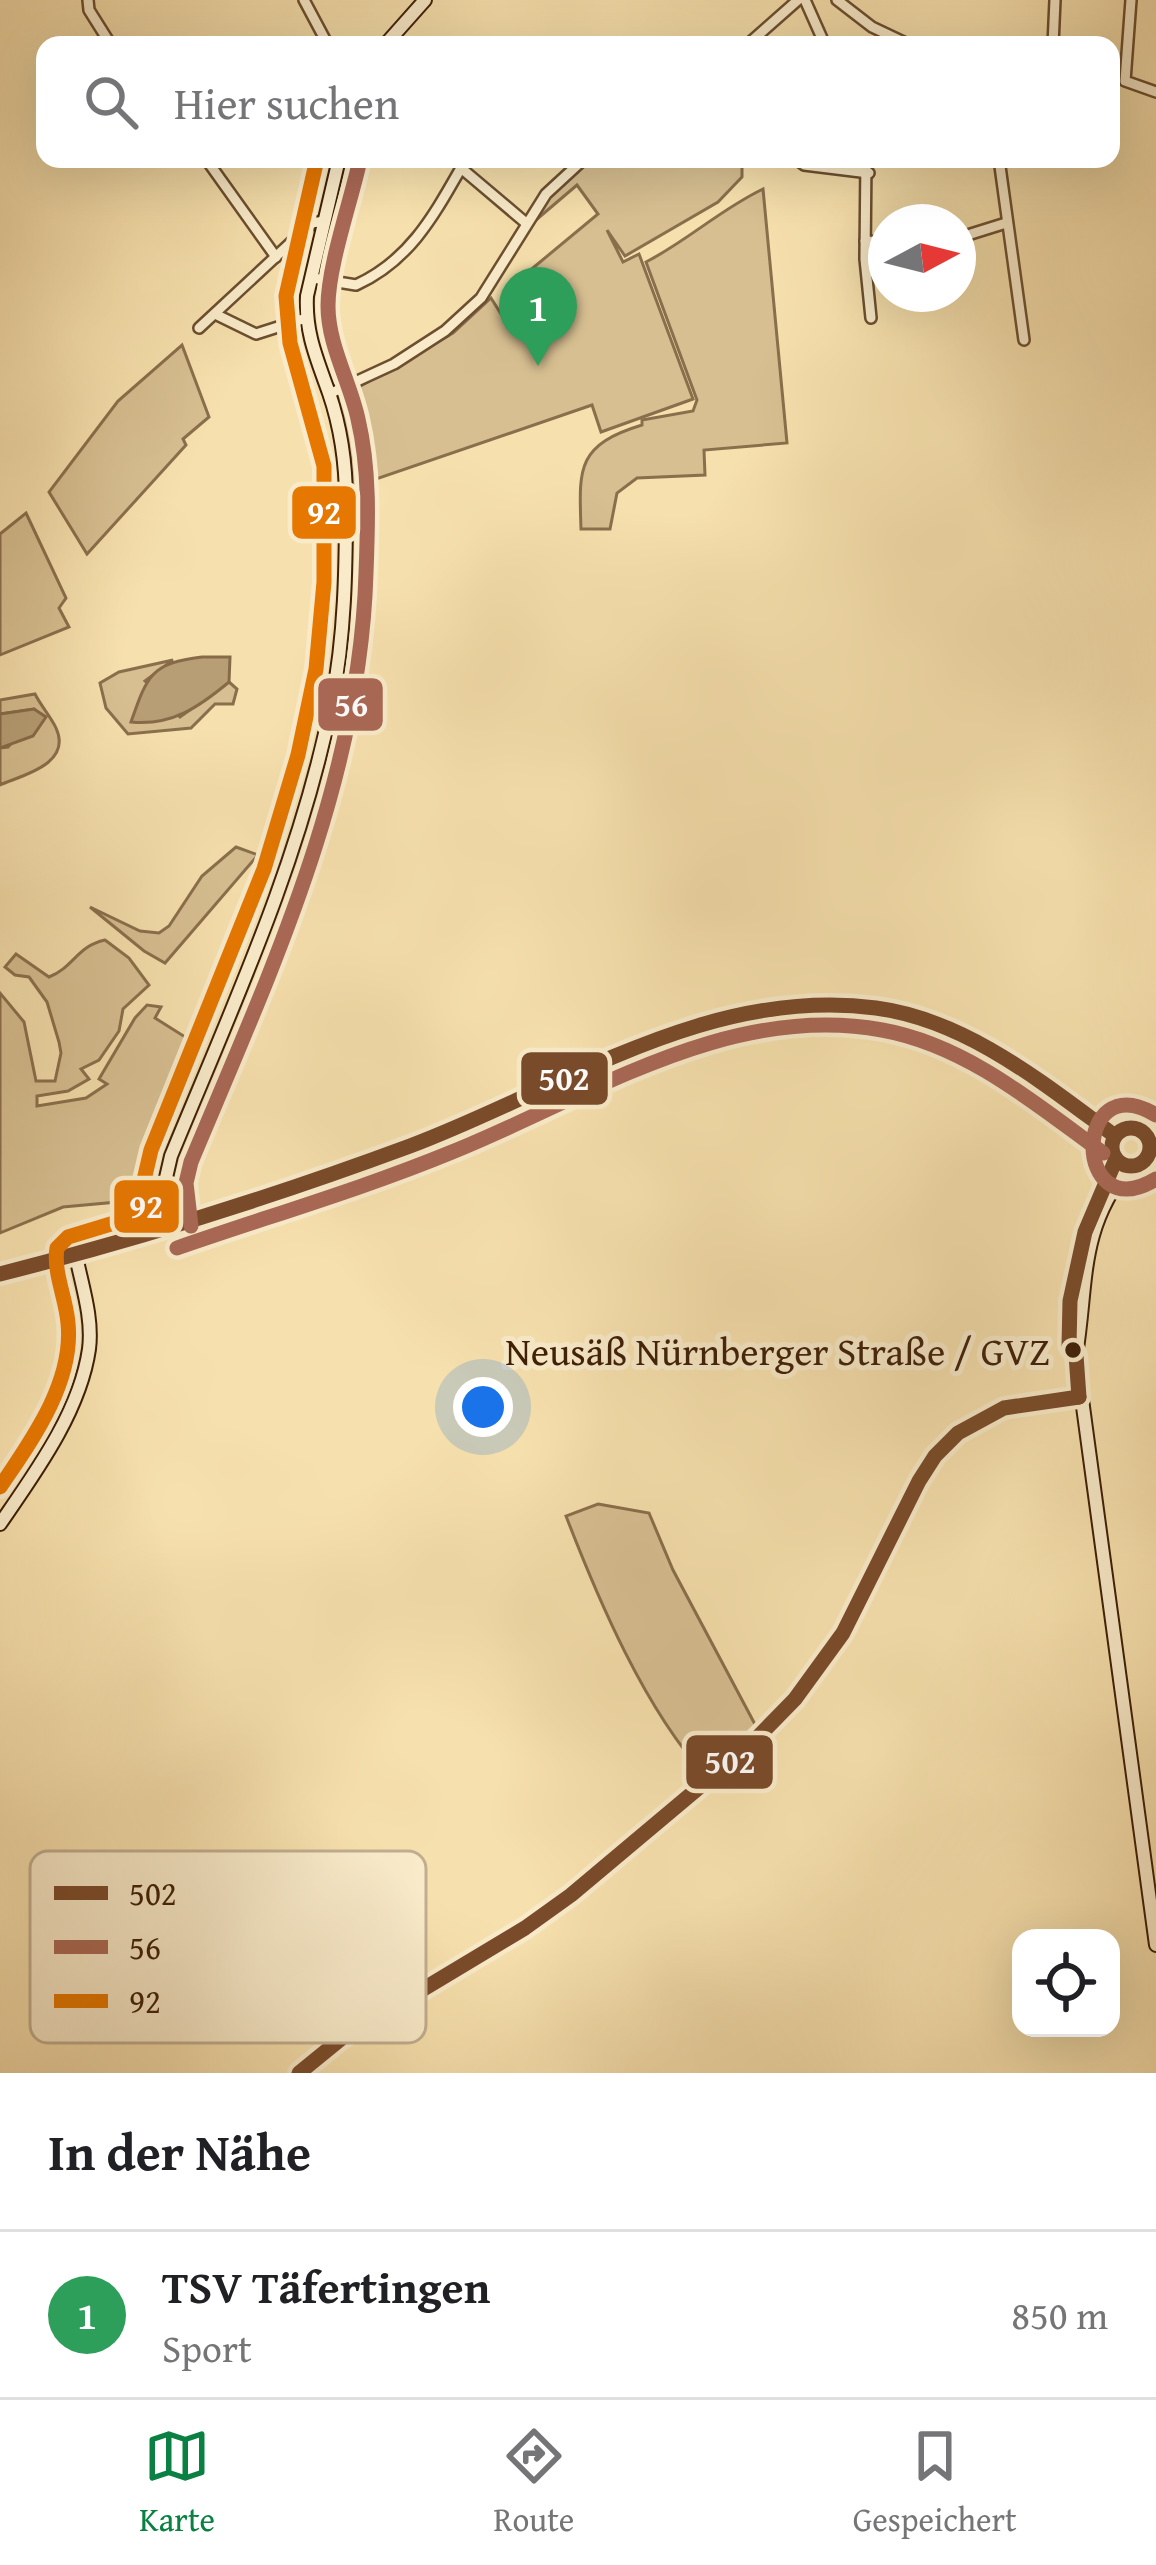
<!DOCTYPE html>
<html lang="de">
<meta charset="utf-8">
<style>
:root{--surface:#fff;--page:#f2f2f2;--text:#202124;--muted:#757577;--line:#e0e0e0;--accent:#0b8043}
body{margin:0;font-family:"Gentium Book Plus",serif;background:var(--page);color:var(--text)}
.controls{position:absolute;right:36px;bottom:36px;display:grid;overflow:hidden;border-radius:24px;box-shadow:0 12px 48px #0002}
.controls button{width:108px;height:108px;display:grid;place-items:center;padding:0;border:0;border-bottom:3px solid var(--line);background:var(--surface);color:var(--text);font:60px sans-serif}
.compass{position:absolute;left:868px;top:204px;width:108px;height:108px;border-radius:50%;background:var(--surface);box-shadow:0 12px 48px #0002;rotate:83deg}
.you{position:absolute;left:483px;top:1407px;width:42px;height:42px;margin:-30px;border:9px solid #fff;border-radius:50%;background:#1a73e8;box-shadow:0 0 0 18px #1a73e833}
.badge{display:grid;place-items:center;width:78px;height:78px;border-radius:50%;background:var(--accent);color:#fff;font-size:39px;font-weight:700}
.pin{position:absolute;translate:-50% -99px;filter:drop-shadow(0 3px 6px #0008)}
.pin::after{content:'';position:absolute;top:63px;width:42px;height:36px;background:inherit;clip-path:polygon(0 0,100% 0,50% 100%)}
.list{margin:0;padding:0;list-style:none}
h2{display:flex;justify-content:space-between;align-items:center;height:156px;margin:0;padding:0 48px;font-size:51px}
h2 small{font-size:39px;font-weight:400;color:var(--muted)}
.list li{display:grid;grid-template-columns:78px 1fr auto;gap:36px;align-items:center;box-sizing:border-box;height:168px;padding:0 48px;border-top:3px solid var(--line)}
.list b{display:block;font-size:45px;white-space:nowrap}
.list p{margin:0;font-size:39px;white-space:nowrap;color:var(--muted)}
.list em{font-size:39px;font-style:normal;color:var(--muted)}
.icon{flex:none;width:66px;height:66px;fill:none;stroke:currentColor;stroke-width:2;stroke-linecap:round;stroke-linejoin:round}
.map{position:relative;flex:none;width:1156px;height:2073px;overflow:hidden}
.search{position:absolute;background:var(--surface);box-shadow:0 12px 48px #0002;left:36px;right:36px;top:36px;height:132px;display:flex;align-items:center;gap:30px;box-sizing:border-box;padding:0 42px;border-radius:24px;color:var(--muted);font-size:45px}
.sheet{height:324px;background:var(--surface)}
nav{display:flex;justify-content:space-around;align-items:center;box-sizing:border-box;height:168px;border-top:3px solid var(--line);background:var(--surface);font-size:33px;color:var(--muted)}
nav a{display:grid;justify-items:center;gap:6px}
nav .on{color:var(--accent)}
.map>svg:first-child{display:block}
.green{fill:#d7bf91;stroke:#8a6f4c;stroke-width:3}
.water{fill:#b79e75;stroke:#876b49;stroke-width:3}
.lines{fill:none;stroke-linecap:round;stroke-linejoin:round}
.street-casing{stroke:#6c4f30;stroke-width:14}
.secondary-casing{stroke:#3e1f07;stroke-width:16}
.street{stroke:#f9ebca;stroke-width:9}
.secondary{stroke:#f9ebca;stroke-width:12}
.bus-1-casing{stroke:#f9ebca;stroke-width:24}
.bus-2-casing{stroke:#f9ebca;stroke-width:24}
.bus-3-casing{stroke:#f9ebca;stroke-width:24}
.bus-1{stroke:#7a4b2a;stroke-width:15}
.bus-2{stroke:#a96855;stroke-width:15}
.bus-3{stroke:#e67700;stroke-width:15}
.bus-dot{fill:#3e1f07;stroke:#f9ebca;stroke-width:4.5}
.labels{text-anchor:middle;stroke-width:10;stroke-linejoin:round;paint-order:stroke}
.bus-label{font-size:39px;fill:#3e1f07;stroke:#f9ebca;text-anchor:end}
.key{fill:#f9ebca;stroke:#c1ae90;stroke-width:3}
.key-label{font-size:33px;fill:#3e1f07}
.line-badge{stroke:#f9ebca;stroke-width:4.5}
.badge-label{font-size:33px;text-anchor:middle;font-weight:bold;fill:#fff}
</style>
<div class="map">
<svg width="1156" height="2073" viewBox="0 0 1156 2073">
<rect width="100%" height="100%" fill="#f6e0ad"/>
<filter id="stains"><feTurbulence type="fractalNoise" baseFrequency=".00167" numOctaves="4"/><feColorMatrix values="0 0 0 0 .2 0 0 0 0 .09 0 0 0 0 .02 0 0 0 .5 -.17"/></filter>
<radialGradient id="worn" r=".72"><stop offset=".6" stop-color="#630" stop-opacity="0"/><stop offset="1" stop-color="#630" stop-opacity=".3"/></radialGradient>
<!-- green -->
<g class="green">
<polygon points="584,159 742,159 742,177 718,202 625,256 607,230 623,262 639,254 693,399 601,432 592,405 350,488 350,458 336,400 453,333 491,298 503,317 541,301 528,272 598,214 577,185 536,220 531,216"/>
<path d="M 763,189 L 787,443 L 704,450 L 705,475 L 637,478 L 617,493 L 610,529 L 581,529 C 579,469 576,445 642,425 L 642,420 L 693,411 L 697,400 L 646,262 C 687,241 721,209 763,189 Z"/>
<polygon points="182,345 209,417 183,439 186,445 87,554 49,492 118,401"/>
<polygon points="26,513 66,598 59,608 69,627 0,655 0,534"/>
<polygon points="173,660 145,681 180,717 229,682 237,689 233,704 215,704 191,728 128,734 106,708 100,683 119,672"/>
<path d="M 35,694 C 41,706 51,717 56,728 C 73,765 19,776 0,785 L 0,748 L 8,747 L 38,713 L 34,709 L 0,714 L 0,700 Z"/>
<polygon points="236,847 258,855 165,963 144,951 90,907 140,931 159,933 169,926 202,876"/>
<path d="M 105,940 L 129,958 L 149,985 L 123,1009 L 119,1031 L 99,1060 L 81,1069 L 89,1079 L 68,1091 L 37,1096 L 37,1106 L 86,1098 L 107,1084 L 99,1079 L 135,1018 L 147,1005 L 161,1007 L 155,1018 L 190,1040 L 128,1201 L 63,1207 L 0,1233 L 0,993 L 24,1022 L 36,1081 L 55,1081 L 61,1053 L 59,1042 L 47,1002 L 29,977 L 15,975 L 5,967 L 16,954 L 49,977 C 74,967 77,946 105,940 Z"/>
<path d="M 598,1504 L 649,1513 L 673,1570 L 758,1730 L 706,1776 C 645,1710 598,1599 566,1516 Z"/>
</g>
<!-- water -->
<g class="water">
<path d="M 202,657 L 230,657 L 229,682 C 199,707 172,726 131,722 C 147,676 151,663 202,657 Z"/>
<polygon points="34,709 46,717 33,736 0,748 0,714"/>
</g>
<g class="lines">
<!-- street casing -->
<g class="street-casing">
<g id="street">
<polyline points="88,0 89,10 111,45"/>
<polyline points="304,0 328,45"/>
<polyline points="805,0 825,45"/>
<polyline points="837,0 872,27 910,45"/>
<polyline points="1131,0 1125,81 1156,92"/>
<polyline points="747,45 798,0"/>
<polyline points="1053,45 1055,0"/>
<polyline points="206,159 276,257"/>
<polyline points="866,159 865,259 871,318"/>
<polyline points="999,159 1024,340"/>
<polyline points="800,162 804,165 869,173"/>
<polyline points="958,238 1006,223"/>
<polyline points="865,241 886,242"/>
<path d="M 313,278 L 356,285 C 409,261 433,217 461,168 L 526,223"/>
<polyline points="215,314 256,334 306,318"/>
<polyline points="199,328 312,223 324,221"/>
<polyline points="329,394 394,364 445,331 481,298 546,194 584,159"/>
</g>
</g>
<!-- secondary casing -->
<g class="secondary-casing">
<g id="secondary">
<polyline points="385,45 425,0"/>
<circle cx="1131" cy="1147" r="19"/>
<path d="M 1129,1167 C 1078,1230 1088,1283 1076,1355 L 1156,1945"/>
<polyline points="1094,1209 1116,1159"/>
<path d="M 170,1228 L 165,1182 L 171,1156 C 232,1008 301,859 332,701 C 345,636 346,567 346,501 C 346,464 341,428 329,393 C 317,359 305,333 307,296 L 339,159"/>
<path d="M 0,1274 C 141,1240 279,1195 415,1144 C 565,1088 711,981 878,1008 C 970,1023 1042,1083 1115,1136"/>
<polyline points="1074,1280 1069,1345 1075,1354"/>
<path d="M 0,1524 C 35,1473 80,1412 89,1349 C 93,1318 82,1286 76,1256"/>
<polyline points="299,2073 342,2038 525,1928 571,1895 752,1743 795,1699 843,1633 919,1481 935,1456 958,1433 1004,1408 1079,1397"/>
</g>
</g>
<!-- street -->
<use href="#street" class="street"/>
<!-- secondary -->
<use href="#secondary" class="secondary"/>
<!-- bus-1 casing -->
<g class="bus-1-casing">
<g id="bus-1">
<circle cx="1131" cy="1147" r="19"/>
<path d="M 0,1274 C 139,1239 275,1196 410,1146 C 562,1089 706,986 876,1008 C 967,1020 1044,1084 1115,1136"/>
<polyline points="1079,1397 1076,1355 1069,1345 1070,1301 1085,1232 1116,1159"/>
<polyline points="299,2073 342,2038 525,1928 571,1895 752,1743 795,1699 843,1633 919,1481 935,1456 958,1433 1004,1408 1079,1397"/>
</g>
</g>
<!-- bus-2 casing -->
<g class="bus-2-casing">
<g id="bus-2">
<path d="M 1156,1115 C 1072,1064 1072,1230 1156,1179"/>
<path d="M 191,1226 L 186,1183 L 191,1162 C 270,973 360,782 366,573 C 368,522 370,470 358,419 C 350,382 328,345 328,306 C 328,267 350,204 359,164"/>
<path d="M 177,1248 C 269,1216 362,1189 452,1152 C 589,1097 727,1002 882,1030 C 966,1045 1036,1104 1103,1153"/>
</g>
</g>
<!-- bus-3 casing -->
<g class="bus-3-casing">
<path id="bus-3" d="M 0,1487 C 32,1440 74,1382 68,1323 C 66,1298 53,1272 57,1248 L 68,1237 L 147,1213 L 144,1180 L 151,1150 L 264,869 L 298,755 L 316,669 L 324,582 L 324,466 L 290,343 L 286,296 L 317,159"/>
</g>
<!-- bus-1 -->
<use href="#bus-1" class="bus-1"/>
<!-- bus-2 -->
<use href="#bus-2" class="bus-2"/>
<!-- bus-3 -->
<use href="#bus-3" class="bus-3"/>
</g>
<!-- markers -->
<circle class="bus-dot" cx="1073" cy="1350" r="10"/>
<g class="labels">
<!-- bus labels -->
<g class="bus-label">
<text x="1050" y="1365">Neusäß Nürnberger Straße / GVZ</text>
</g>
</g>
<!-- legend -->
<rect x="30" y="1851" width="396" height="192" rx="18" class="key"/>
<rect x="54" y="1886" width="54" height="14" fill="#7a4b2a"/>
<rect x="54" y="1940" width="54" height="14" fill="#a96855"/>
<rect x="54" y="1994" width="54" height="14" fill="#e67700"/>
<g class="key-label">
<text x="129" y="1905">502</text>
<text x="129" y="1959">56</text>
<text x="129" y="2013">92</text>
</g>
<g class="line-badge">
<rect x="290" y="484" width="68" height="57" rx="12" fill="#e67700"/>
<rect x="316" y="676" width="69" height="57" rx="12" fill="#a96855"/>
<rect x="519" y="1050" width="91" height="57" rx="12" fill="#7a4b2a"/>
<rect x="112" y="1178" width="69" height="57" rx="12" fill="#e67700"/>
<rect x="684" y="1733" width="91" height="58" rx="12" fill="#7a4b2a"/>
</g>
<g class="badge-label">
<text x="324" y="524">92</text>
<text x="351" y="716">56</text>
<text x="564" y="1090">502</text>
<text x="146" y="1218">92</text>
<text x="730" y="1773">502</text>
</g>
<rect width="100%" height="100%" filter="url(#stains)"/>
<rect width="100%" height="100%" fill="url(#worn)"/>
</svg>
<div class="controls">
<button><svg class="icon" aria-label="locate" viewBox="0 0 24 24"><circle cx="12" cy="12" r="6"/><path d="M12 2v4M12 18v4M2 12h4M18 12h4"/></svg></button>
</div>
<svg class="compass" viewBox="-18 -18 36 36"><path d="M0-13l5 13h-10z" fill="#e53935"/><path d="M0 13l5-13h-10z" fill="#757577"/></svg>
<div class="you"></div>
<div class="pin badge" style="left:538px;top:366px;background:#2e9e5b">1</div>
<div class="search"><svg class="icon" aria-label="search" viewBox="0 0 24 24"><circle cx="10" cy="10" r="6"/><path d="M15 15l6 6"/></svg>Hier suchen</div>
</div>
<section class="sheet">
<h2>In der Nähe<small></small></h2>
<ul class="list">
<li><span class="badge" style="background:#2e9e5b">1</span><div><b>TSV Täfertingen</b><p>Sport</p></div><em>850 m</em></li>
</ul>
</section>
<nav>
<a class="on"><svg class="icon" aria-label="map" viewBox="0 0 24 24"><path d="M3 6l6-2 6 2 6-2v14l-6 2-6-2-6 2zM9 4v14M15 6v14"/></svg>Karte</a>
<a><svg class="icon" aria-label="directions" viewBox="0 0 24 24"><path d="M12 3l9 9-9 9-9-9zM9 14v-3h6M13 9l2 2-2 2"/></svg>Route</a>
<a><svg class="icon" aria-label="saved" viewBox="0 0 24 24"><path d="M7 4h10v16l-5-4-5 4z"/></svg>Gespeichert</a>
</nav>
